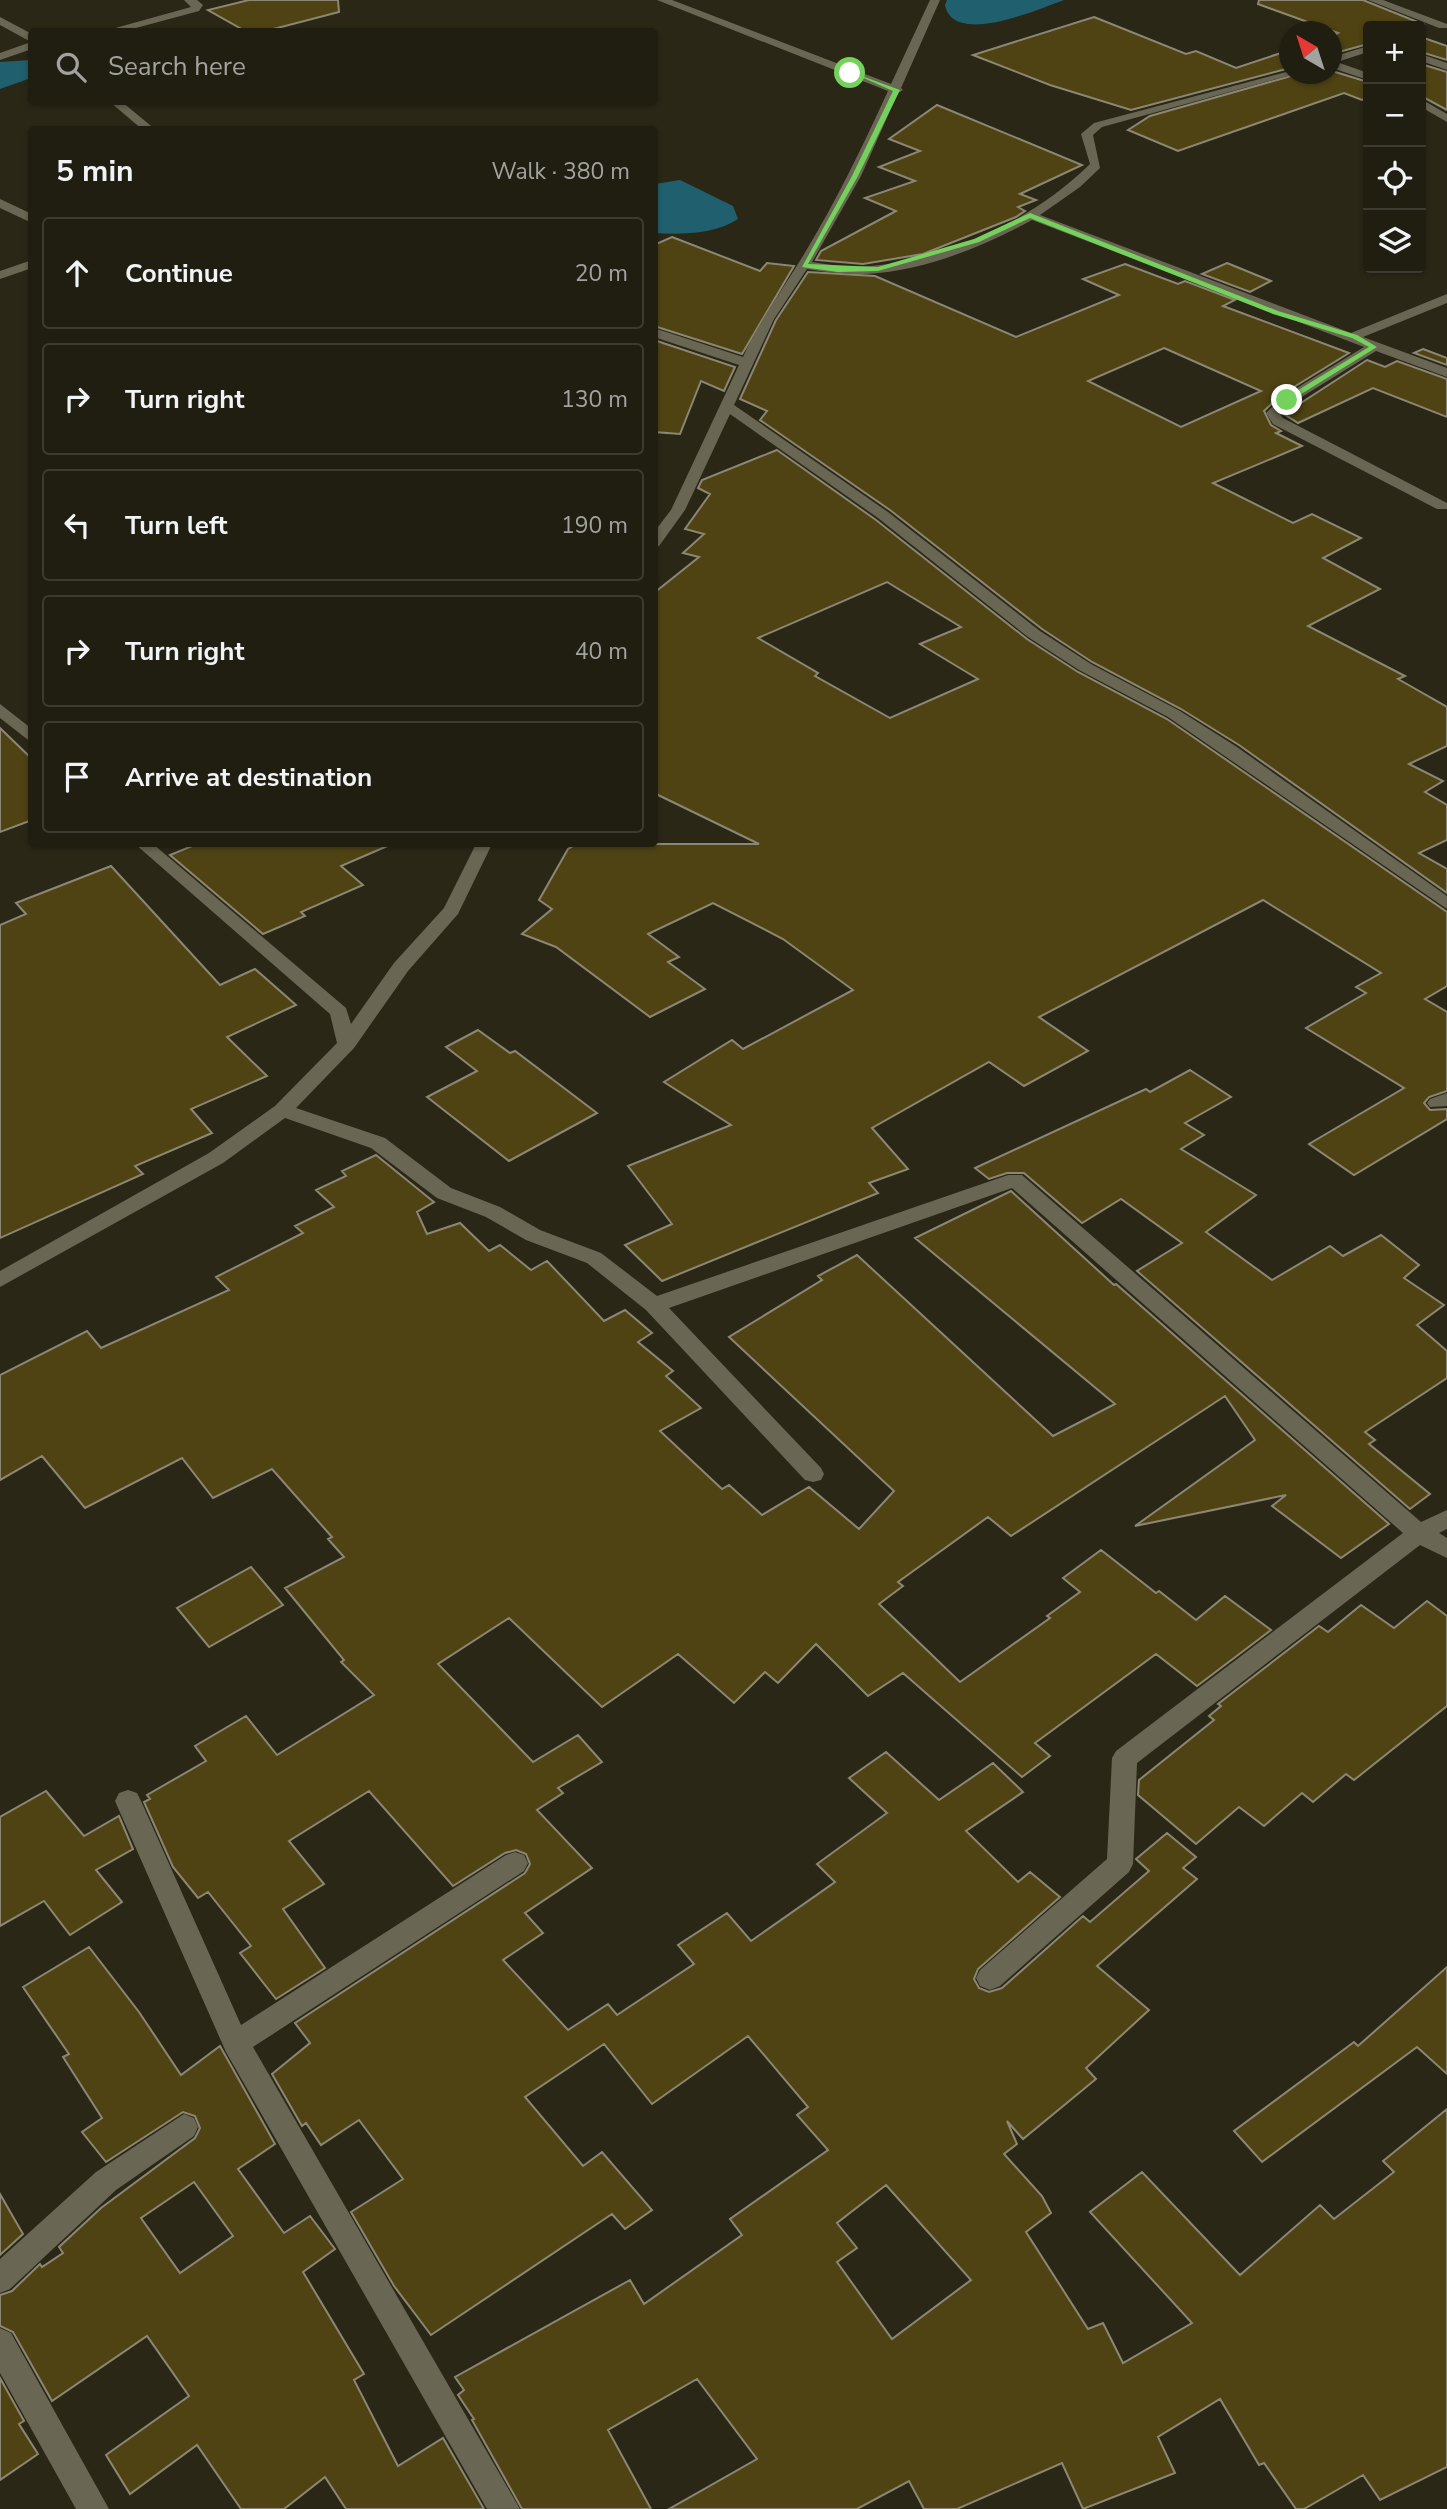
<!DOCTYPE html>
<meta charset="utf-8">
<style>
:root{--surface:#201d11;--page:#2d2a1f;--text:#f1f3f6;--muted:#a2a29f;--line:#3d3b31}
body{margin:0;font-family:"Nunito Sans",sans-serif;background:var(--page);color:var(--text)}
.controls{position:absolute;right:21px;top:21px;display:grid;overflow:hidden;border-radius:7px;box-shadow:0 2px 5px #0004}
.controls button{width:63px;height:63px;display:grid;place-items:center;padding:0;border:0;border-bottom:2px solid var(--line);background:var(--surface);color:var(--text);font:35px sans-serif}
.compass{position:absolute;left:1279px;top:21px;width:63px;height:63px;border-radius:50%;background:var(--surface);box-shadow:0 2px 5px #0004;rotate:321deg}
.stop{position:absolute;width:21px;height:21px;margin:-16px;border:5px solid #74d25c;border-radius:50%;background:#fff}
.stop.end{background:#74d25c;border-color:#fff;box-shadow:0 2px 7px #0008}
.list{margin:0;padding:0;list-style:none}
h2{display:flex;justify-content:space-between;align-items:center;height:91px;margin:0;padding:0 28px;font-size:30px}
h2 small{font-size:23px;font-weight:400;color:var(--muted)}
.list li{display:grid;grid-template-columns:46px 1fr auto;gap:21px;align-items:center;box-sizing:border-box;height:112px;margin:0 14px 14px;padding:0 14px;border:2px solid var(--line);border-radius:7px}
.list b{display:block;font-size:26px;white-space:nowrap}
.list em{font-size:23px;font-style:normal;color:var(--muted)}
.icon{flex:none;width:38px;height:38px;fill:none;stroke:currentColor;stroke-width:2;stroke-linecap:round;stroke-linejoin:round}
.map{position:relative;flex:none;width:1447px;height:2509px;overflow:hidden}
.search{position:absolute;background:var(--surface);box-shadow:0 2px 5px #0004;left:28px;top:28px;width:630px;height:77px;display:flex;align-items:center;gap:18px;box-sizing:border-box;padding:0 24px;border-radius:7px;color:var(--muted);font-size:26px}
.panel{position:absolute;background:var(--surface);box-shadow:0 2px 5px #0004;left:28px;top:126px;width:630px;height:721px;border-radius:7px}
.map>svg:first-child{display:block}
.water{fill:#205f6d}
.building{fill:#4f4314;stroke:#8b8774;stroke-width:2;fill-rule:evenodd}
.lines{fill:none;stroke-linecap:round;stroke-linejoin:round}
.minor{fill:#6a6654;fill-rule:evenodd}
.route{fill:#74d25c}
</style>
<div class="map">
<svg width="1447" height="2509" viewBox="0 0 1447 2509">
<rect width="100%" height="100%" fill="#2b2717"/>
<!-- water -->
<g class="water">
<path d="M 947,0 L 1064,0 C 1039,9 953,47 945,5 Z"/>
<polygon points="31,60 31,78 0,89 0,62"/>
<path d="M 680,180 L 733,206 L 738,219 C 715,234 681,235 655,233 L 655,184 Z"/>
</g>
<!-- building -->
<g class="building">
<polygon points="249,0 338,0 339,12 262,32 247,32 208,10"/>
<polygon points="1259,0 1363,0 1425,25 1368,26 1368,44 1332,54 1332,36 1338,33 1258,4"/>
<polygon points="1094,17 1186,54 1196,51 1236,68 1290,50 1290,68 1131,110 1050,85 973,55"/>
<polygon points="1421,37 1447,46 1447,60 1421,52"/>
<polygon points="1421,64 1447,72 1447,110 1421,96"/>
<polygon points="1332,71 1368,82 1368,97 1362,100 1344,93 1178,151 1128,130 1150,116 1298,74 1332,74"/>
<polygon points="937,105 1082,165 1020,194 1036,200 1018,207 1025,211 1016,217 923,254 863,264 816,260 821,251 896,211 865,198 915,181 879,167 920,151 889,139"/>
<polygon points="672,237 760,271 767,263 794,266 742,354 654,326 654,245"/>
<polygon points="1227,263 1271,281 1250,292 1202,274"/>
<path d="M 1125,264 L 1178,284 L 1185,281 L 1235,300 L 1223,306 L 1349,353 L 1281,395 L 1264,411 L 1271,425 L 1281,431 L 1276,433 L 1302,446 L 1213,483 L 1293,523 L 1312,514 L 1361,538 L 1323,558 L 1380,589 L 1308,626 L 1405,676 L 1398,679 L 1447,707 L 1447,746 L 1409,764 L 1443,781 L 1425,792 L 1447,805 L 1447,840 L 1419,853 L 1447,869 L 1447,893 L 1239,745 L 1181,709 L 1092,662 L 1042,629 L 890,510 L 760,420 L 767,411 L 740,399 L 776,320 L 808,272 L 875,276 L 1016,337 L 1119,295 L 1083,279 ZM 1164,348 L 1261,391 L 1181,427 L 1088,381 Z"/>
<polygon points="654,340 735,367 724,391 701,381 680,434 654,432"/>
<polygon points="1423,349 1447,358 1447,365 1414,353"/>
<polygon points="1367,360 1385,367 1397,361 1447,379 1447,417 1373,388 1298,423 1284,414"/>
<path d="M 777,450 L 876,520 L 1027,639 L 1078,672 L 1167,719 L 1447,912 L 1447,986 L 1425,999 L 1447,1012 L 1447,1091 L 1429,1097 L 1424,1103 L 1430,1110 L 1447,1109 L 1447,1119 L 1354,1175 L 1309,1144 L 1404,1088 L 1306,1028 L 1366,993 L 1356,987 L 1381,973 L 1263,900 L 1039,1017 L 1088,1051 L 1024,1086 L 989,1062 L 872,1128 L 908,1169 L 869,1183 L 878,1193 L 662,1281 L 625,1245 L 672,1224 L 628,1166 L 731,1125 L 664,1082 L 732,1040 L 743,1049 L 853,990 L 783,939 L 713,903 L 648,934 L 679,957 L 668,962 L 705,989 L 650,1017 L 556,947 L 522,934 L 552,909 L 539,900 L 568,849 L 577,844 L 759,844 L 654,793 L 654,593 L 699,557 L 683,553 L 704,534 L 685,529 L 710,494 L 698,488 L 702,480 ZM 887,582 L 961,627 L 920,644 L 978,679 L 890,718 L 815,676 L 818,673 L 758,638 Z"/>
<polygon points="0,728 32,759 32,820 0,832"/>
<polygon points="197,844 392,844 341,866 363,885 301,912 305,916 263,934 170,855"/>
<polygon points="111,866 220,985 255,969 296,1005 227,1037 267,1076 191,1109 212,1133 135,1166 143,1174 0,1238 0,925 26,914 16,903"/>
<polygon points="478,1030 510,1053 515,1051 597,1113 509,1161 427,1097 477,1071 446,1047"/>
<polygon points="1190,1070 1231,1097 1185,1123 1204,1135 1181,1149 1256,1195 1206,1232 1272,1280 1330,1246 1343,1256 1381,1235 1419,1265 1404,1278 1444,1305 1417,1325 1447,1351 1447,1378 1365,1432 1375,1440 1369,1444 1430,1494 1410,1509 1137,1271 1182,1243 1121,1199 1082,1223 1024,1173 1007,1173 989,1179 975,1168 1146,1089 1150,1092"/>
<path d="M 376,1155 L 434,1202 L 417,1212 L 427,1234 L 460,1223 L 489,1251 L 500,1245 L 531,1270 L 547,1261 L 604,1321 L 625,1310 L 652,1333 L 638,1342 L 673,1371 L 666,1376 L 701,1408 L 660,1431 L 722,1489 L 729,1485 L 762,1515 L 809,1487 L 859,1529 L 894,1491 L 729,1337 L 822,1280 L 818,1276 L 857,1255 L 1053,1436 L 1115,1404 L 915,1238 L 1011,1191 L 1114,1285 L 1116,1284 L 1389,1524 L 1341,1558 L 1272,1506 L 1286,1495 L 1135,1526 L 1255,1440 L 1225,1396 L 1011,1536 L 988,1517 L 898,1582 L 903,1586 L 879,1604 L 960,1682 L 1050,1618 L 1047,1616 L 1080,1592 L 1063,1578 L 1101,1550 L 1156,1593 L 1159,1591 L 1196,1620 L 1225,1596 L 1271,1630 L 1197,1686 L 1156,1654 L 1035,1743 L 1050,1756 L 1022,1777 L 903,1673 L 868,1696 L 816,1644 L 778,1683 L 765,1672 L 734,1703 L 678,1654 L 602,1707 L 509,1618 L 438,1664 L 533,1762 L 578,1735 L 602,1762 L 558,1788 L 563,1793 L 537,1810 L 592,1868 L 525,1913 L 543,1933 L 503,1960 L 568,2030 L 608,2004 L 617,2015 L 694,1964 L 678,1945 L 727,1913 L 751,1941 L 835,1882 L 817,1864 L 887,1813 L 849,1778 L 886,1752 L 939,1800 L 993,1763 L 1023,1792 L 966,1831 L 1018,1882 L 1030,1872 L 1060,1897 L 978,1969 L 974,1979 L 979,1988 L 989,1992 L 1002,1988 L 1083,1916 L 1090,1922 L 1149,1871 L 1136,1859 L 1167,1833 L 1196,1857 L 1183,1868 L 1197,1879 L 1097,1966 L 1149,2010 L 1086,2068 L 1096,2079 L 1023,2139 L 1007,2121 L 1017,2144 L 1004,2154 L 1042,2196 L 1051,2213 L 1026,2232 L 1088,2329 L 1103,2323 L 1123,2363 L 1192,2323 L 1090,2212 L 1142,2172 L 1240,2275 L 1320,2205 L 1334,2219 L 1394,2172 L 1383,2161 L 1447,2109 L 1447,2467 L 1380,2500 L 1363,2475 L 1304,2509 L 1296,2509 L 1264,2463 L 1259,2465 L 1220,2399 L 1158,2437 L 1175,2473 L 1083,2509 L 1062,2463 L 957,2509 L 924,2509 L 909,2481 L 857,2509 L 669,2509 L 757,2459 L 697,2379 L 608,2430 L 651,2509 L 522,2509 L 472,2420 L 474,2419 L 458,2395 L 464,2390 L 455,2377 L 630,2280 L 644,2304 L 742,2235 L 730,2219 L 828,2150 L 797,2115 L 808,2107 L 748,2036 L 652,2104 L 604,2044 L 525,2097 L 583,2166 L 602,2152 L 652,2210 L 625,2229 L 612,2214 L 431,2335 L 394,2286 L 351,2212 L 403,2179 L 359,2120 L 321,2145 L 306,2123 L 302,2126 L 272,2074 L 310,2043 L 295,2023 L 525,1873 L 530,1864 L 526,1854 L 516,1850 L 505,1853 L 453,1886 L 369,1791 L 289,1841 L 324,1884 L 283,1909 L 325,1968 L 276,1999 L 240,1953 L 251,1946 L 208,1892 L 198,1898 L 173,1867 L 144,1802 L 150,1799 L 147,1795 L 206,1761 L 195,1746 L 246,1716 L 277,1755 L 374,1695 L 341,1662 L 344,1660 L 285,1588 L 344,1557 L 328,1539 L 332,1537 L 272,1469 L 213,1498 L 182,1458 L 85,1508 L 42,1456 L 0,1480 L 0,1375 L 87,1331 L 101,1348 L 229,1290 L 216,1277 L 303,1233 L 295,1226 L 334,1207 L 316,1190 L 346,1176 L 342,1171 ZM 886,2185 L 971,2280 L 892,2339 L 837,2262 L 857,2248 L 837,2223 Z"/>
<polygon points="251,1567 283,1605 209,1647 177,1608"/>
<polygon points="1427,1601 1447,1616 1447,1706 1354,1780 1346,1774 1313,1802 1302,1793 1264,1826 1239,1807 1196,1844 1138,1795 1139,1780 1214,1720 1209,1716 1221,1706 1218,1704 1319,1626 1328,1632 1361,1605 1394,1628"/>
<polygon points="46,1791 84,1836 119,1816 133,1849 96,1870 122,1902 70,1935 44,1901 0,1926 0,1817"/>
<path d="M 89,1947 L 139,2012 L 181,2075 L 220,2046 L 275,2144 L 238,2169 L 284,2233 L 310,2216 L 335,2249 L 303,2272 L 364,2374 L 354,2380 L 398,2466 L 443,2438 L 484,2509 L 346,2509 L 325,2477 L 284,2509 L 241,2509 L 197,2445 L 130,2494 L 106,2455 L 189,2396 L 147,2336 L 52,2401 L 13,2332 L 0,2326 L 0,2295 L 12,2291 L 40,2264 L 42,2267 L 63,2253 L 59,2247 L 101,2208 L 195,2138 L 200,2128 L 195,2116 L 183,2112 L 106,2162 L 82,2132 L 102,2118 L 63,2057 L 69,2054 L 23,1987 ZM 194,2182 L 233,2236 L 180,2273 L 141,2218 Z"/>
<polygon points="1447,1967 1447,2074 1417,2047 1262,2162 1234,2131 1354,2042 1358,2046"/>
<polygon points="0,2194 23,2234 0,2255"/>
<polygon points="0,2378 24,2421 19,2424 38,2454 0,2480"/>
</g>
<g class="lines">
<!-- minor -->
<g class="minor">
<polygon points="184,0 197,0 203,5 199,11 121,32 101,32 191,7"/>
<path d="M 657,0 L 672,0 L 891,84 L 930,0 L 940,0 L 901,88 L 903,90 L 898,93 L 861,176 L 812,262 C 831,265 851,268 871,266 C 950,260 1034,219 1090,164 L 1081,134 L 1094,123 L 1290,71 L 1290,74 L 1295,74 L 1102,127 L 1093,135 L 1100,168 L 1080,187 L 1040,215 L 1351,333 L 1447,294 L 1447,303 L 1363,337 L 1447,368 L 1447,377 L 1376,351 L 1292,403 L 1280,414 L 1283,418 L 1447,503 L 1447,509 L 1437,509 L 1273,424 L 1266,413 L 1282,397 L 1364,347 L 1032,220 C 983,247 923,271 867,274 C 847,275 827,272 807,269 L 774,319 L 734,405 L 888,512 L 1040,631 L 1091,664 L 1180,711 L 1237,747 L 1447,896 L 1447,909 L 1168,717 L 1079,670 L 1028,637 L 878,518 L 730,414 L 685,510 L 659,546 L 654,547 L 654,532 L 671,510 L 739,365 L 654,337 L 654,328 L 743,357 C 758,323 779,295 798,264 C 833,208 861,150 888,91 Z"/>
<polygon points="1368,0 1383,0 1447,24 1447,28 1439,28"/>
<polygon points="0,17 32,34 32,49 0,60 0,53 31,42 0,25"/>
<polygon points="1368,46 1368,52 1337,62 1368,73 1368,80 1332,68 1332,57"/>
<polygon points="1421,54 1447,63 1447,70 1421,61"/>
<polygon points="1421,99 1447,114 1447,122 1421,107"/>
<polygon points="110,102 122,102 156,130 143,130"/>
<polygon points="0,199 32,214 32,223 0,208"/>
<polygon points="32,260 32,268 0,279 0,271"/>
<polygon points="0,704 32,729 32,743 0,718"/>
<polygon points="135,844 153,844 346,1008 351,1024 394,963 444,908 476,844 492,844 458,914 408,971 354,1048 296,1108 385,1138 451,1188 500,1207 540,1230 601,1253 657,1296 1008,1175 1022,1175 1421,1522 1447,1510 1447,1529 1439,1533 1447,1538 1447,1558 1420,1545 1137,1763 1133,1864 1129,1872 1000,1986 990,1990 980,1986 976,1978 980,1970 1107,1859 1112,1758 1116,1751 1403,1533 1012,1188 669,1308 821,1468 824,1474 821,1480 813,1482 805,1480 646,1310 587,1263 526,1240 486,1217 437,1198 371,1148 285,1118 223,1163 0,1287 0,1271 209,1153 275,1106 337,1043 330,1014"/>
<polygon points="1447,1093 1447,1106 1430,1107 1427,1103 1430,1099"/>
<polygon points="128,1790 137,1793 141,1801 241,2025 506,1855 515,1852 524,1855 528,1863 524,1871 253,2047 520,2509 487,2509 226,2052 115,1801 119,1793"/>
<polygon points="184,2114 194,2118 198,2127 194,2136 116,2190 10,2289 0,2293 0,2259 96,2172"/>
<polygon points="0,2328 11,2333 109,2509 76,2509 0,2373"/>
</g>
</g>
<!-- route -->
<polygon class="route" points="848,71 900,90 858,176 808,264 878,267 974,239 1030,213 1278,311 1357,335 1377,347 1290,401 1285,401 1285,398 1369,347 1352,338 1273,314 1030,218 979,242 878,271 838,272 802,267 852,176 893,91"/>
</svg>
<div class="controls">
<button>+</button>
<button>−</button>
<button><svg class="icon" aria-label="locate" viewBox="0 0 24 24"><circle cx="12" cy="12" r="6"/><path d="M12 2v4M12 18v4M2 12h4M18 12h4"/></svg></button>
<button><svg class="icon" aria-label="layers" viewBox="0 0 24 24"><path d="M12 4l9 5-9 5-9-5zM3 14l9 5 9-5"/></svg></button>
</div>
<svg class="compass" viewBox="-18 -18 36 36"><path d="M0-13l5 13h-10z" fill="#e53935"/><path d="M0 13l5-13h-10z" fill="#a2a29f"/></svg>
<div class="stop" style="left:850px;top:73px"></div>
<div class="stop end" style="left:1287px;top:400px"></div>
<div class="search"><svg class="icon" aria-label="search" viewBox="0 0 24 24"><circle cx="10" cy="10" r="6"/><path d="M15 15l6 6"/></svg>Search here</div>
<section class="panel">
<h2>5 min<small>Walk · 380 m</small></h2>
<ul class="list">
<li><svg class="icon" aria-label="ahead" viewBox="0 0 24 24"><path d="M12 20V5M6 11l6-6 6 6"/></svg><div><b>Continue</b></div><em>20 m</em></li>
<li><svg class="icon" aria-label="right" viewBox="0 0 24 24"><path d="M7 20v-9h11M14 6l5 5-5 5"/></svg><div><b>Turn right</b></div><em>130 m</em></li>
<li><svg class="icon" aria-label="left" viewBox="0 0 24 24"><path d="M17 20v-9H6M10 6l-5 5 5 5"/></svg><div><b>Turn left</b></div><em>190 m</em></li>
<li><svg class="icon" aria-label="right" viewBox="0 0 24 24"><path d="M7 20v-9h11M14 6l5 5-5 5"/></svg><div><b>Turn right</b></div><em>40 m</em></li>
<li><svg class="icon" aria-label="arrive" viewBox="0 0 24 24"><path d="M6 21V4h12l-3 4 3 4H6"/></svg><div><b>Arrive at destination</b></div></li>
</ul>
</section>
</div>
